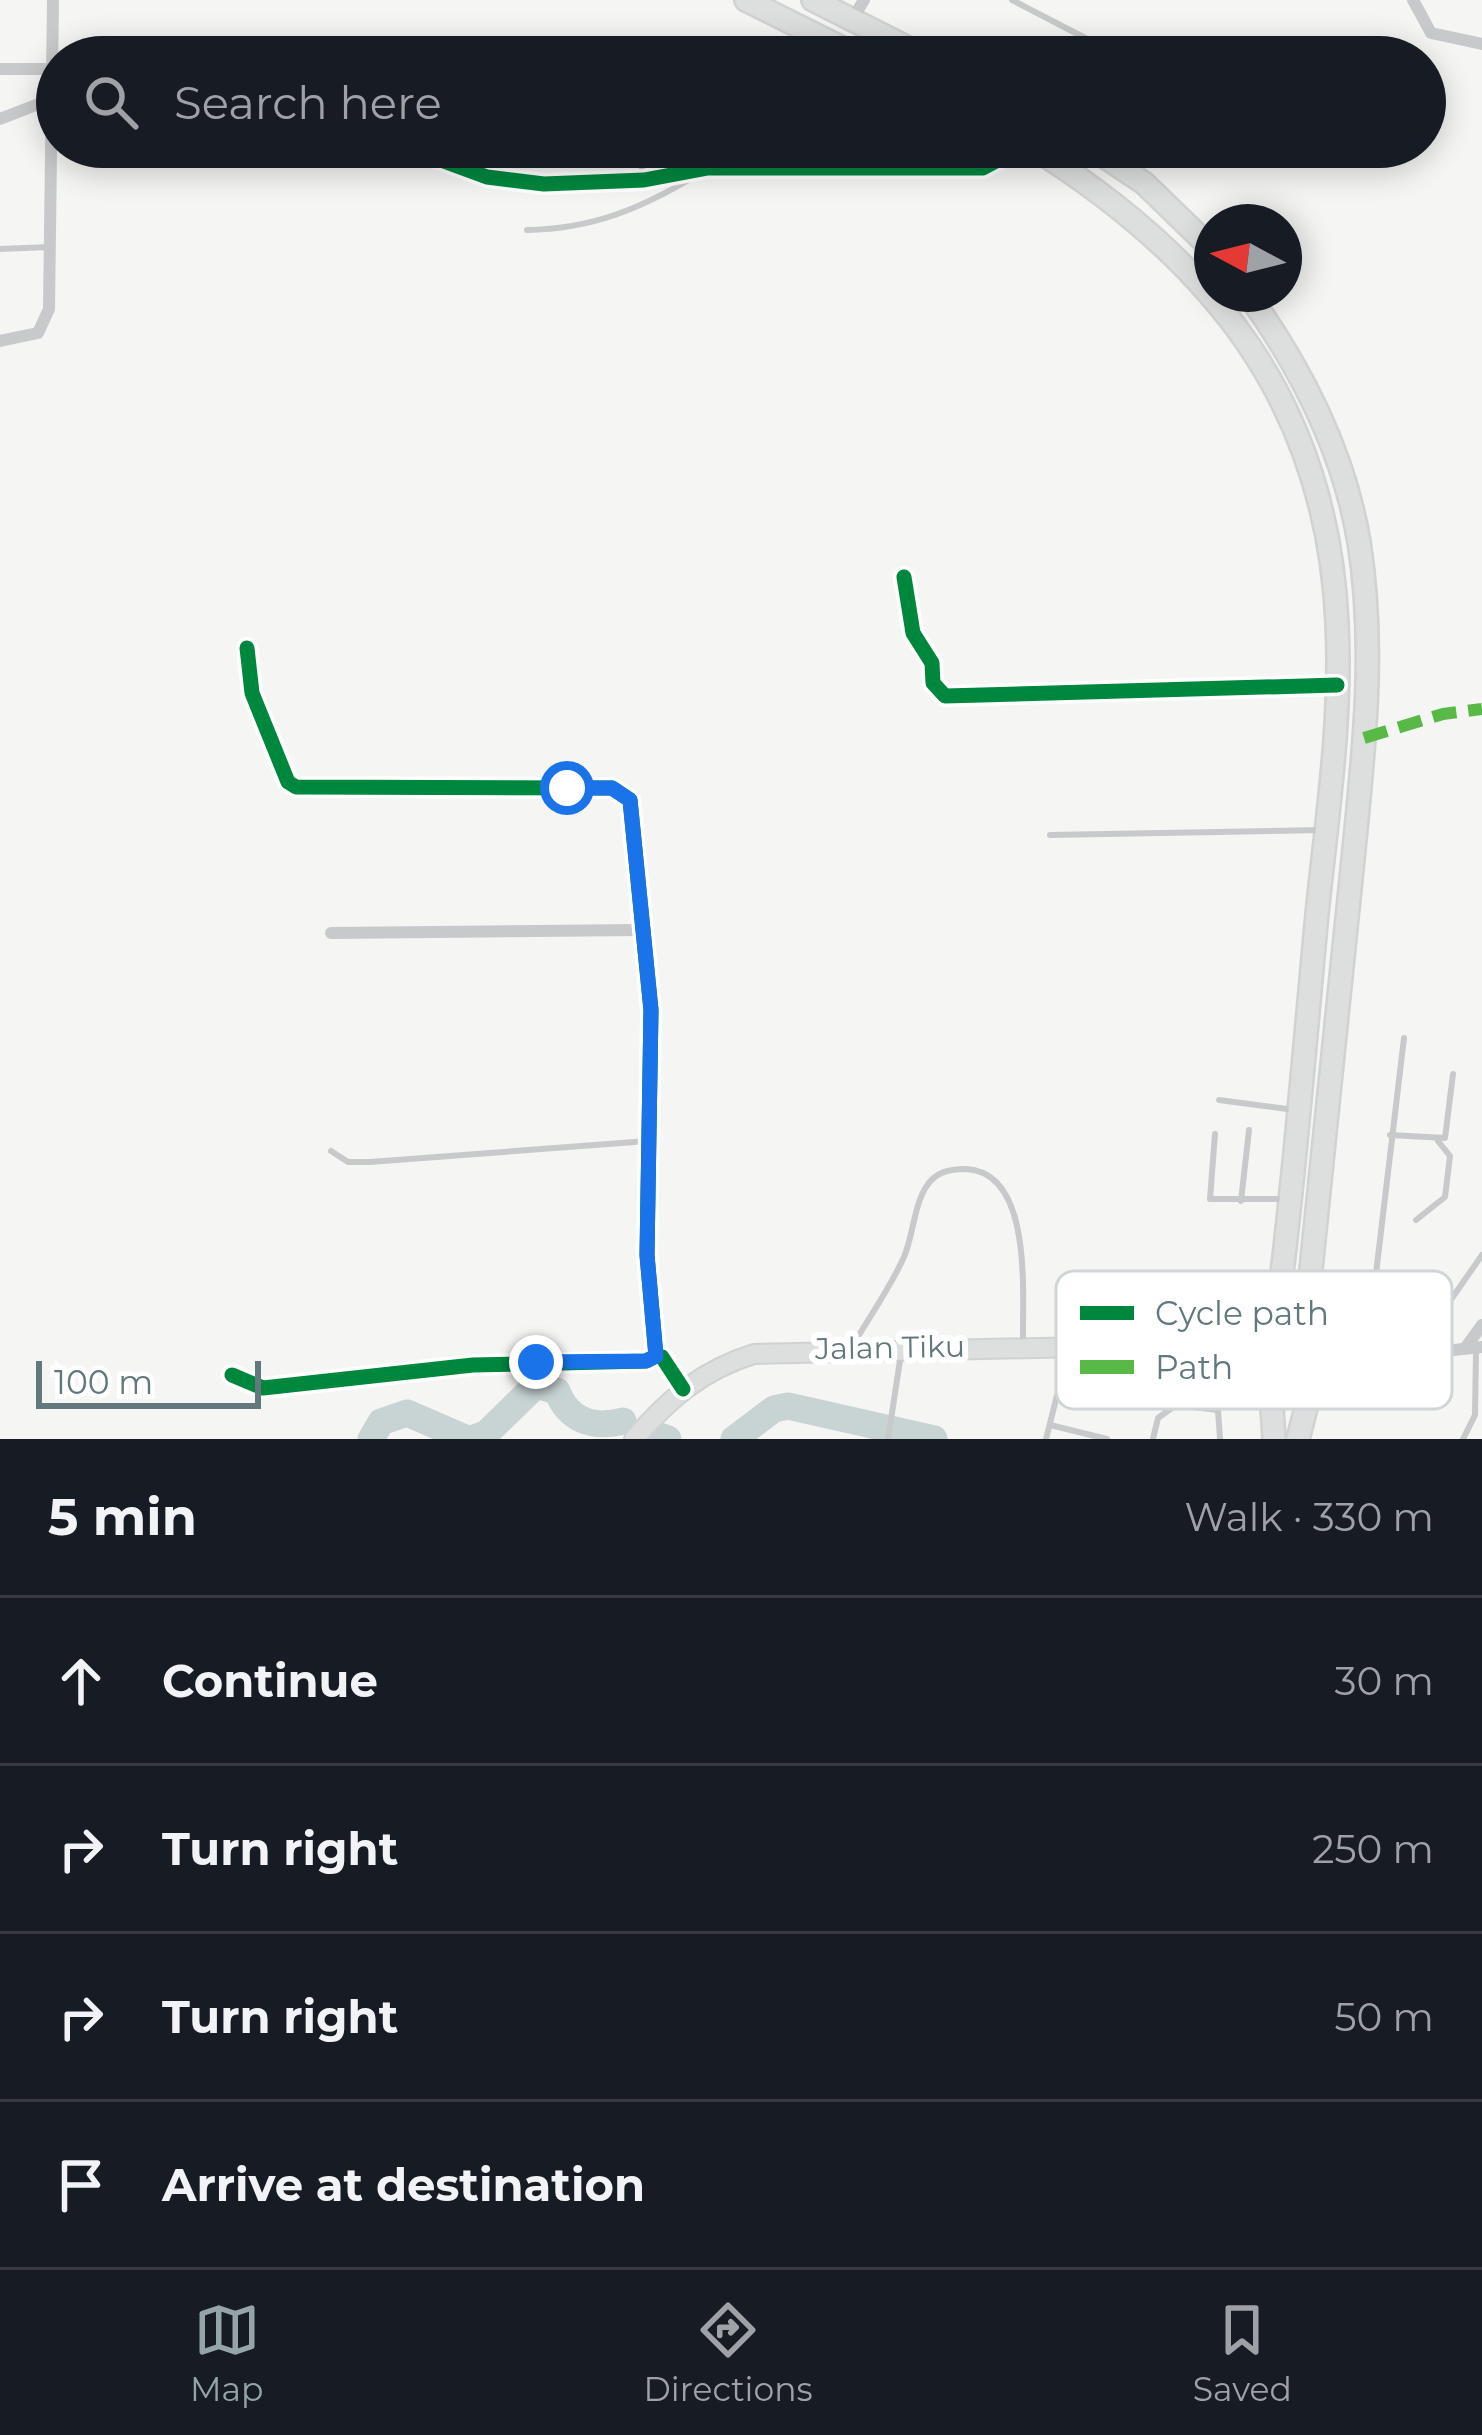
<!DOCTYPE html>
<meta charset="utf-8">
<style>
:root{--surface:#171b24;--page:#20242c;--text:#f1f3f6;--muted:#9ea1a6;--line:#363941;--accent:#95a4a7}
body{margin:0;font-family:Montserrat,sans-serif;background:var(--page);color:var(--text)}
.compass{position:absolute;left:1194px;top:204px;width:108px;height:108px;border-radius:50%;background:var(--surface);box-shadow:0 6px 30px #0003;rotate:277deg}
.scale{position:absolute;left:36px;bottom:30px;width:225px;box-sizing:border-box;padding-left:12px;border:6px solid #62787d;border-top:0;font-size:33px;line-height:42px;white-space:nowrap;color:#62787d;-webkit-text-stroke:9px #fff;paint-order:stroke}
.stop{position:absolute;width:36px;height:36px;margin:-27px;border:9px solid #1a73e8;border-radius:50%;background:#fff}
.stop.end{background:#1a73e8;border-color:#fff;box-shadow:0 3px 12px #0008}
.list{margin:0;padding:0;list-style:none}
h2{display:flex;justify-content:space-between;align-items:center;height:156px;margin:0;padding:0 48px;font-size:51px}
h2 small{font-size:39px;font-weight:400;color:var(--muted)}
.list li{display:grid;grid-template-columns:78px 1fr auto;gap:36px;align-items:center;box-sizing:border-box;height:168px;padding:0 48px;border-top:3px solid var(--line)}
.list b{display:block;font-size:45px;white-space:nowrap}
.list em{font-size:39px;font-style:normal;color:var(--muted)}
.icon{flex:none;width:66px;height:66px;fill:none;stroke:currentColor;stroke-width:2;stroke-linecap:round;stroke-linejoin:round}
.map{position:relative;flex:none;width:1482px;height:1439px;overflow:hidden}
.search{position:absolute;background:var(--surface);box-shadow:0 6px 30px #0003;left:36px;right:36px;top:36px;height:132px;display:flex;align-items:center;gap:30px;box-sizing:border-box;padding:0 42px;border-radius:66px;color:var(--muted);font-size:45px}
.sheet{height:828px;background:var(--surface)}
nav{display:flex;justify-content:space-around;align-items:center;box-sizing:border-box;height:168px;border-top:3px solid var(--line);background:var(--surface);font-size:33px;color:var(--muted)}
nav a{display:grid;justify-items:center;gap:6px}
nav .on{color:var(--accent)}
.map>svg:first-child{display:block}
.lines{fill:none;stroke-linecap:round;stroke-linejoin:round}
.river{stroke:#c8d3d4;stroke-width:27}
.secondary-casing{stroke:#d0d2d2;stroke-width:22}
.trunk-casing{stroke:#d1d2d1;stroke-width:26}
.service{stroke:#c7c9ca;stroke-width:6}
.minor{stroke:#c7c9ca;stroke-width:12}
.secondary{stroke:#dddede;stroke-width:18}
.trunk{stroke:#dddede;stroke-width:21}
.quiet{stroke:#58b947;stroke-width:12;stroke-dasharray:24 12;stroke-linecap:butt}
.cycleway-casing{stroke:#fff;stroke-width:22}
.cycleway{stroke:#00873e;stroke-width:15}
.route{stroke:#1a73e8;stroke-width:15}
.labels{text-anchor:middle;stroke-width:12;stroke-linejoin:round;paint-order:stroke}
.street-label{font-size:30px;fill:#62787d;stroke:#fff}
.key{fill:#fff;stroke:#d0d6d8;stroke-width:3}
.key-label{font-size:33px;fill:#62787d}
</style>
<div class="map">
<svg width="1482" height="1439" viewBox="0 0 1482 1439">
<rect width="100%" height="100%" fill="#f5f5f4"/>
<g class="lines">
<!-- river -->
<g class="river">
<polyline points="654,1434 668,1439"/>
<polyline points="371,1439 381,1422 407,1413 467,1439"/>
<path d="M 472,1439 L 487,1433 L 536,1385 L 557,1391 C 568,1420 593,1429 623,1421"/>
<polyline points="734,1439 774,1409 788,1406 934,1439"/>
</g>
<!-- secondary casing -->
<g class="secondary-casing">
<g id="secondary">
<polyline points="1210,1351 1264,1364"/>
<path d="M 634,1439 C 669,1399 702,1370 754,1354 L 1176,1345 L 1269,1336"/>
</g>
</g>
<!-- trunk casing -->
<g class="trunk-casing">
<g id="trunk">
<polyline points="746,0 860,57"/>
<polyline points="813,0 926,57"/>
<path d="M 1032,147 C 1212,260 1327,402 1337,623 C 1342,720 1327,817 1317,914 C 1304,1053 1293,1192 1275,1330"/>
<polyline points="1090,147 1144,183 1212,249"/>
<path d="M 1248,294 C 1301,368 1344,452 1359,542 C 1377,654 1362,767 1351,879 C 1338,1012 1324,1145 1310,1279 L 1311,1329"/>
<circle cx="1294" cy="1356" r="32"/>
<polyline points="1270,1377 1274,1439"/>
<polyline points="1298,1439 1313,1381"/>
</g>
</g>
<!-- service -->
<g class="service">
<polyline points="1012,0 1093,42 1188,44"/>
<polyline points="638,147 644,180"/>
<path d="M 527,230 C 593,229 642,208 697,175"/>
<polyline points="0,249 50,247"/>
<polyline points="1050,835 1322,830"/>
<polyline points="1219,1100 1295,1110"/>
<polyline points="1215,1134 1210,1199 1286,1199"/>
<polyline points="1390,1135 1445,1138 1453,1074"/>
<polyline points="331,1151 348,1162 370,1162 648,1141"/>
<polyline points="1241,1201 1249,1130"/>
<polyline points="1416,1220 1445,1197 1450,1156 1438,1141"/>
<polyline points="1374,1320 1441,1314 1482,1255"/>
<polyline points="1113,1342 1117,1315 1156,1282"/>
<path d="M 853,1345 C 870,1316 890,1288 904,1257 C 913,1236 914,1206 926,1187 C 935,1172 949,1169 966,1169 C 1034,1172 1022,1297 1023,1345"/>
<polyline points="1375,1355 1375,1282 1404,1038"/>
<polyline points="1185,1404 1191,1348"/>
<polyline points="1050,1425 1107,1439"/>
<polyline points="888,1439 901,1354"/>
<polyline points="1046,1439 1069,1348"/>
<polyline points="1153,1439 1158,1418 1176,1405 1218,1410 1220,1439"/>
<polyline points="1463,1439 1475,1415 1476,1351"/>
</g>
<!-- minor -->
<g class="minor">
<polyline points="1413,0 1431,33 1482,44"/>
<polyline points="852,20 864,0"/>
<polyline points="0,69 54,69"/>
<polyline points="0,119 54,98"/>
<polyline points="364,147 411,149 487,177 544,184 644,180 708,168 983,168 1022,147"/>
<polyline points="0,341 38,333 49,309 53,0"/>
<polyline points="904,577 913,633 932,663 933,683 945,696 1337,685"/>
<polyline points="247,648 252,693 288,782 296,787 612,788 630,800 651,1010 647,1255 656,1356"/>
<polyline points="331,933 640,930"/>
<polyline points="1324,1346 1368,1359"/>
<polyline points="1466,1347 1482,1325"/>
<polyline points="1321,1372 1368,1359 1482,1347"/>
<polyline points="232,1375 263,1388 473,1365 646,1361 656,1356 662,1357 683,1389"/>
</g>
<!-- secondary -->
<use href="#secondary" class="secondary"/>
<!-- trunk -->
<use href="#trunk" class="trunk"/>
<!-- quiet -->
<polyline class="quiet" points="1364,738 1443,714 1482,709"/>
<!-- cycleway casing -->
<g class="cycleway-casing">
<g id="cycleway">
<polyline points="364,147 411,149 487,177 544,184 644,180 708,168 983,168 1022,147"/>
<polyline points="904,577 913,633 932,663 933,683 945,696 1337,685"/>
<polyline points="247,648 252,693 288,782 296,787 612,788 630,800 651,1010 647,1255 656,1356"/>
<polyline points="232,1375 263,1388 473,1365 646,1361 656,1356 662,1357 683,1389"/>
</g>
</g>
<!-- cycleway -->
<use href="#cycleway" class="cycleway"/>
</g>
<g class="lines">
<!-- route -->
<polyline class="route" points="536,1362 646,1361 656,1356 647,1255 651,1010 630,800 612,788 567,788"/>
</g>
<g class="labels">
<!-- street labels -->
<g class="street-label">
<text transform="translate(890 1348) rotate(-1)" y="10">Jalan Tiku</text>
</g>
</g>
<!-- legend -->
<rect x="1056" y="1271" width="396" height="138" rx="18" class="key"/>
<rect x="1080" y="1306" width="54" height="14" fill="#00873e"/>
<rect x="1080" y="1360" width="54" height="14" fill="#58b947"/>
<g class="key-label">
<text x="1155" y="1325">Cycle path</text>
<text x="1155" y="1379">Path</text>
</g>
</svg>
<svg class="compass" viewBox="-18 -18 36 36"><path d="M0-13l5 13h-10z" fill="#e53935"/><path d="M0 13l5-13h-10z" fill="#9ea1a6"/></svg>
<div class="scale">100 m</div>
<div class="stop" style="left:567px;top:788px"></div>
<div class="stop end" style="left:536px;top:1362px"></div>
<div class="search"><svg class="icon" aria-label="search" viewBox="0 0 24 24"><circle cx="10" cy="10" r="6"/><path d="M15 15l6 6"/></svg>Search here</div>
</div>
<section class="sheet">
<h2>5 min<small>Walk · 330 m</small></h2>
<ul class="list">
<li><svg class="icon" aria-label="ahead" viewBox="0 0 24 24"><path d="M12 20V5M6 11l6-6 6 6"/></svg><div><b>Continue</b></div><em>30 m</em></li>
<li><svg class="icon" aria-label="right" viewBox="0 0 24 24"><path d="M7 20v-9h11M14 6l5 5-5 5"/></svg><div><b>Turn right</b></div><em>250 m</em></li>
<li><svg class="icon" aria-label="right" viewBox="0 0 24 24"><path d="M7 20v-9h11M14 6l5 5-5 5"/></svg><div><b>Turn right</b></div><em>50 m</em></li>
<li><svg class="icon" aria-label="arrive" viewBox="0 0 24 24"><path d="M6 21V4h12l-3 4 3 4H6"/></svg><div><b>Arrive at destination</b></div></li>
</ul>
</section>
<nav>
<a class="on"><svg class="icon" aria-label="map" viewBox="0 0 24 24"><path d="M3 6l6-2 6 2 6-2v14l-6 2-6-2-6 2zM9 4v14M15 6v14"/></svg>Map</a>
<a><svg class="icon" aria-label="directions" viewBox="0 0 24 24"><path d="M12 3l9 9-9 9-9-9zM9 14v-3h6M13 9l2 2-2 2"/></svg>Directions</a>
<a><svg class="icon" aria-label="saved" viewBox="0 0 24 24"><path d="M7 4h10v16l-5-4-5 4z"/></svg>Saved</a>
</nav>
